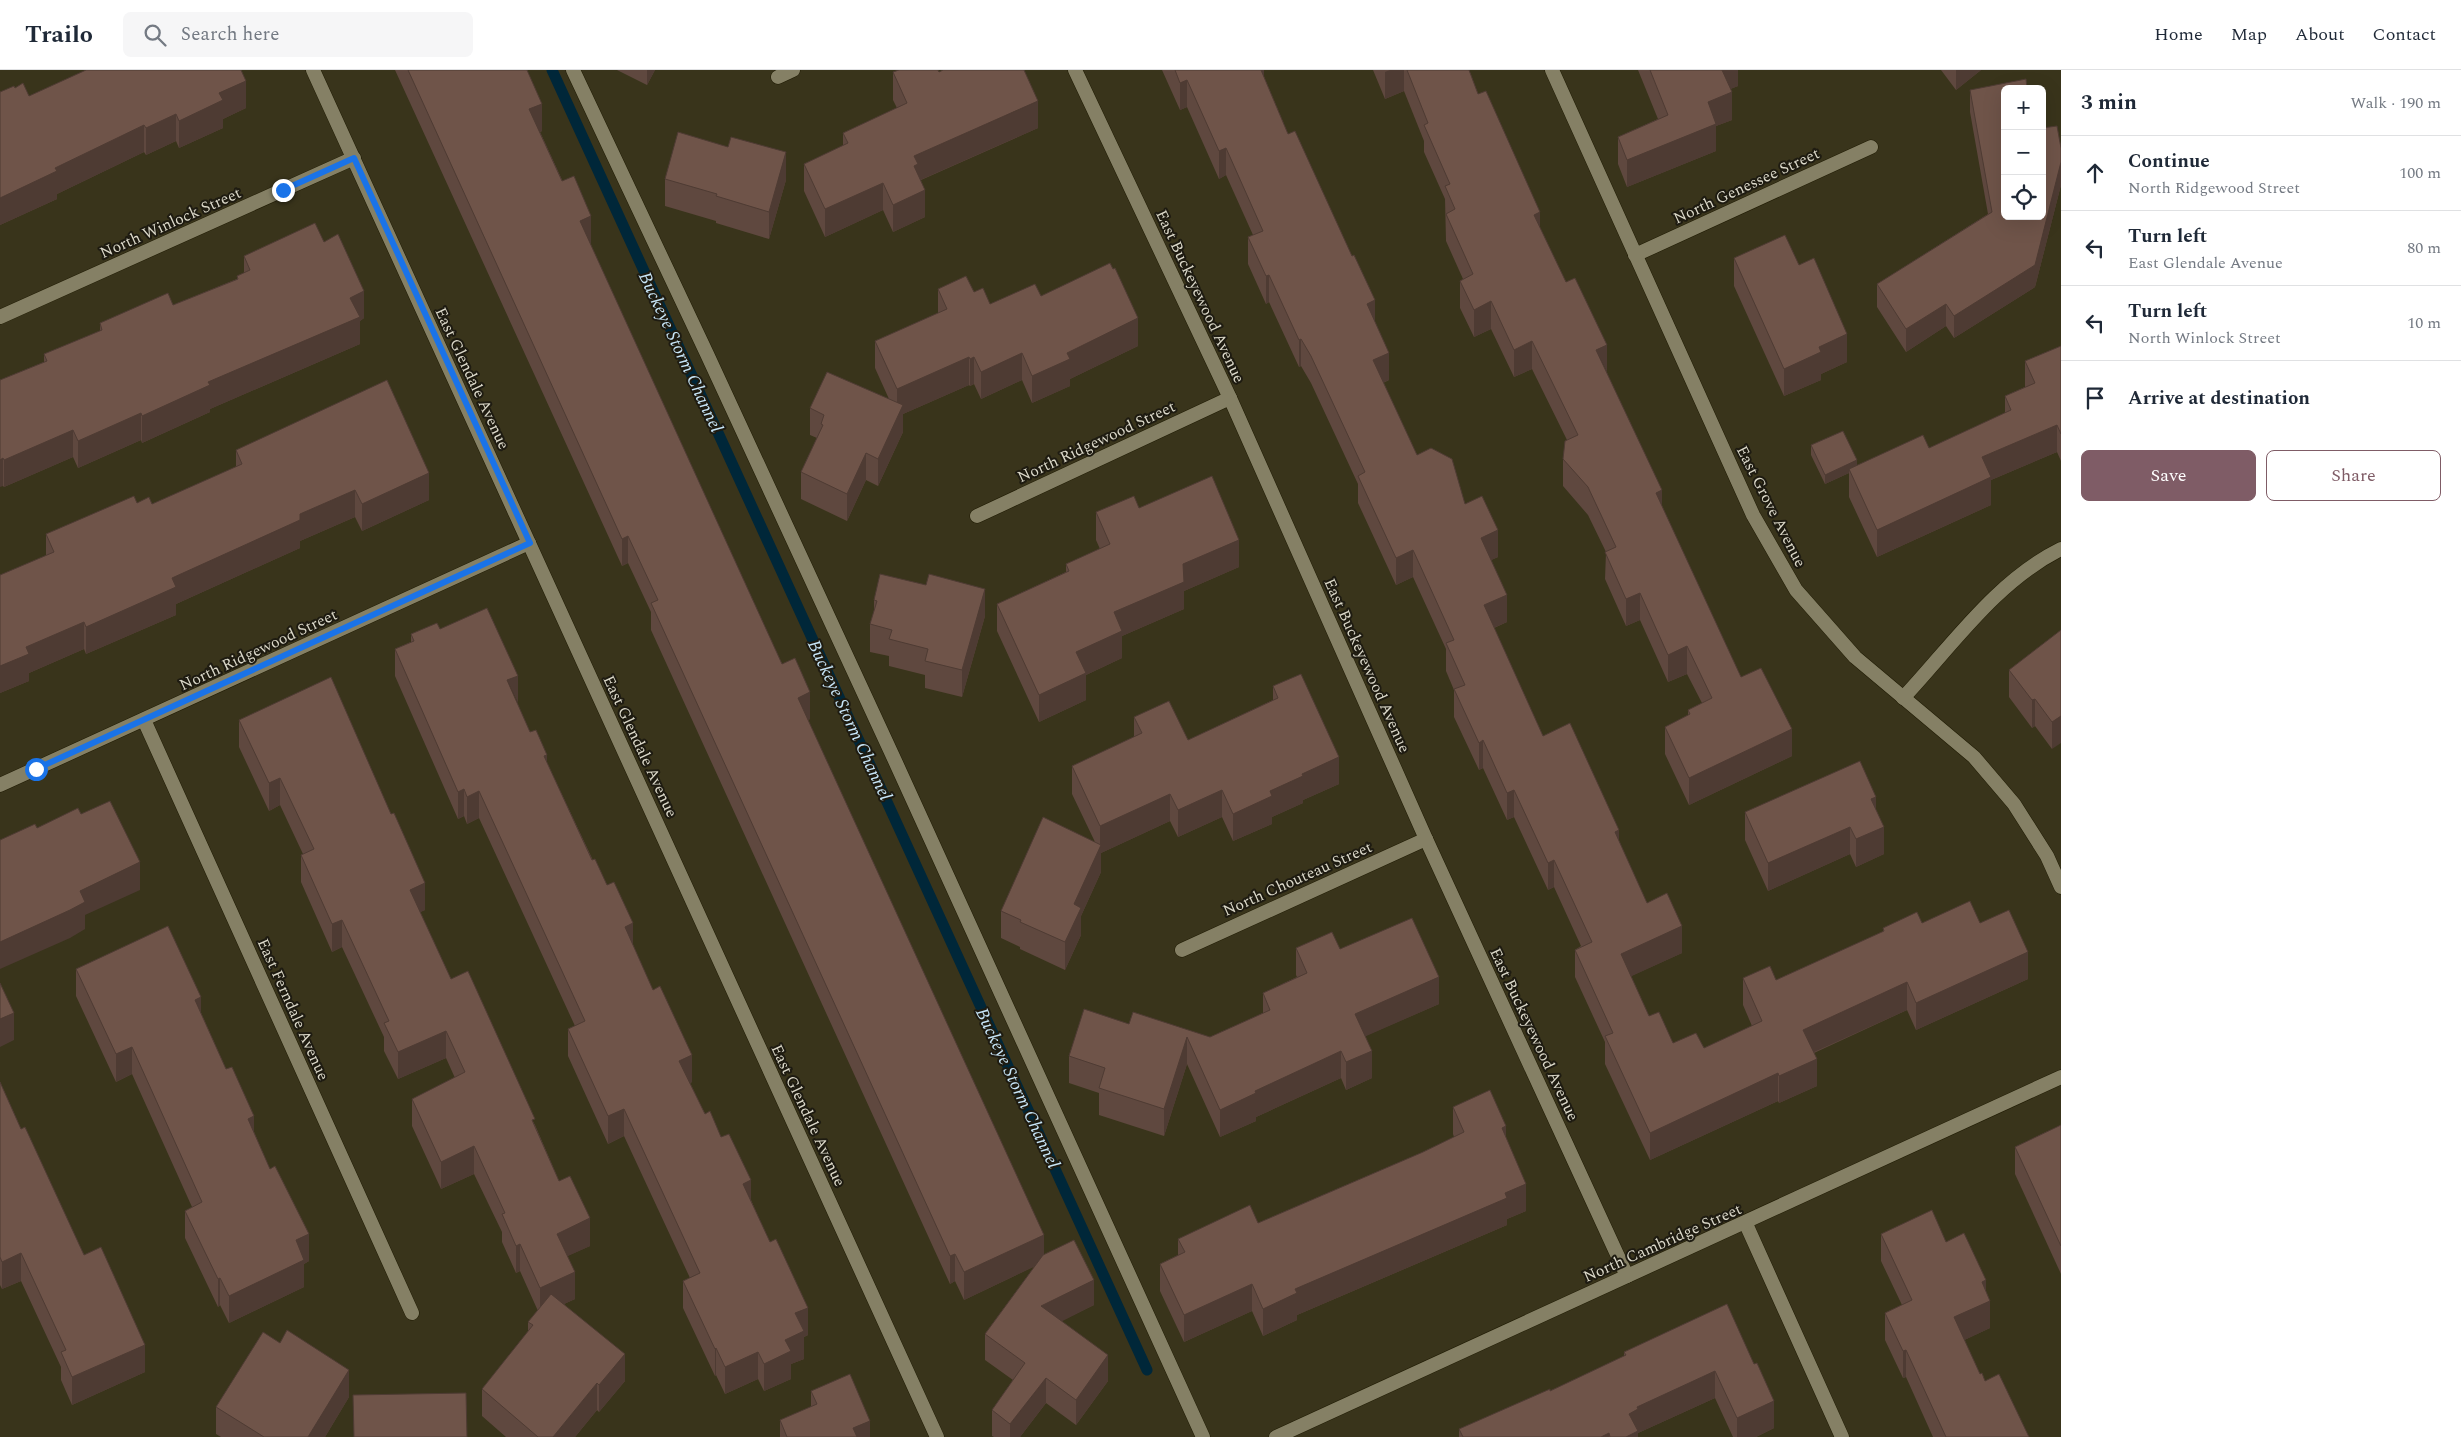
<!DOCTYPE html>
<meta charset="utf-8">
<style>
:root{--surface:#fff;--page:#f6f6f7;--text:#1f2937;--muted:#747a83;--line:#e0e1e3;--accent:#7f5c66}
body{margin:0;font-family:Spectral,serif;background:var(--page);color:var(--text)}
.controls{position:absolute;right:15px;top:15px;display:grid;overflow:hidden;border-radius:8px;box-shadow:0 5px 20px #0002}
.controls button{width:45px;height:45px;display:grid;place-items:center;padding:0;border:0;border-bottom:1px solid var(--line);background:var(--surface);color:var(--text);font:25px sans-serif}
.stop{position:absolute;width:15px;height:15px;margin:-11px;border:4px solid #1a73e8;border-radius:50%;background:#fff}
.stop.end{background:#1a73e8;border-color:#fff;box-shadow:0 1px 5px #0008}
.list{margin:0;padding:0;list-style:none}
h2{display:flex;justify-content:space-between;align-items:center;height:65px;margin:0;padding:0 20px;font-size:21px}
h2 small{font-size:16px;font-weight:400;color:var(--muted)}
.list li{display:grid;grid-template-columns:32px 1fr auto;gap:15px;align-items:center;box-sizing:border-box;height:75px;padding:0 20px;border-top:1px solid var(--line)}
.list b{display:block;font-size:19px;white-space:nowrap}
.list p{margin:0;font-size:16px;white-space:nowrap;color:var(--muted)}
.list em{font-size:16px;font-style:normal;color:var(--muted)}
.actions{display:flex;gap:10px;padding:15px 20px}
.actions a{flex:1;padding:11px 0;border:1px solid var(--accent);border-radius:8px;text-align:center;font-size:18px;color:var(--accent)}
.actions .main{background:var(--accent);color:#fff}
.icon{flex:none;width:28px;height:28px;fill:none;stroke:currentColor;stroke-width:2;stroke-linecap:round;stroke-linejoin:round}
.map{position:relative;flex:none;width:2061px;height:1367px;overflow:hidden}
header{display:flex;align-items:center;gap:30px;box-sizing:border-box;height:70px;padding:0 25px;background:var(--surface);border-bottom:1px solid var(--line)}
header strong{font-size:24px}
nav{display:flex;gap:28px;margin-inline-start:auto;font-size:18px}
.search{width:350px;height:45px;background:var(--page);display:flex;align-items:center;gap:12px;box-sizing:border-box;padding:0 18px;border-radius:8px;color:var(--muted);font-size:19px}
main{display:flex}
aside{flex:1;background:var(--surface)}
.map>svg:first-child{display:block}
.lines{fill:none;stroke-linecap:round;stroke-linejoin:round}
.stream{stroke:#002739;stroke-width:11}
.service-casing{stroke:#201b04;stroke-width:15}
.minor-casing{stroke:#201b04;stroke-width:15}
.tertiary-casing{stroke:#201b04;stroke-width:15}
.service{stroke:#858065;stroke-width:14}
.minor{stroke:#858065;stroke-width:14}
.tertiary{stroke:#858065;stroke-width:14}
.wall{fill:#5f483f}
.shaded-wall{fill:#4e3b33}
.building{fill:#6f5449;stroke:#4e3b33}
.route{stroke:#1a73e8;stroke-width:6}
.labels{text-anchor:middle;stroke-width:4;stroke-linejoin:round;paint-order:stroke}
.street-label{font-size:16px;fill:#dbd8c9;stroke:#1e1b11}
.water-label{font-size:18px;font-style:italic;fill:#c8e6f8;stroke:#1e1b11}
</style>
<header>
<strong>Trailo</strong>
<div class="search"><svg class="icon" aria-label="search" viewBox="0 0 24 24"><circle cx="10" cy="10" r="6"/><path d="M15 15l6 6"/></svg>Search here</div>
<nav><a>Home</a><a>Map</a><a>About</a><a>Contact</a></nav>
</header>
<main>
<div class="map">
<svg width="2061" height="1367" viewBox="0 0 2061 1367">
<rect width="100%" height="100%" fill="#39341b"/>
<g class="lines">
<!-- stream -->
<polyline class="stream" points="552,0 1147,1300"/>
<!-- service casing -->
<g class="service-casing">
<polyline id="service" points="573,0 707,284 896,693 1203,1367"/>
</g>
<!-- minor casing -->
<g class="minor-casing">
<g id="minor">
<polyline points="313,0 937,1367"/>
<polyline points="1075,0 1230,328 1426,769 1627,1206"/>
<polyline points="1552,0 1753,445 1796,520 1855,587 1974,687 2014,734 2047,786 2061,817"/>
<polyline points="778,7 793,0"/>
<polyline points="1635,185 1871,77"/>
<polyline points="0,247 354,88"/>
<polyline points="977,446 1230,328"/>
<path d="M 1903,628 C 1951,577 1996,511 2061,479"/>
<polyline points="144,650 412,1243"/>
<polyline points="0,715 529,473"/>
<polyline points="1182,880 1426,769"/>
<polyline points="1746,1154 1842,1367"/>
</g>
</g>
<!-- tertiary casing -->
<g class="tertiary-casing">
<polyline id="tertiary" points="1276,1367 2061,1007"/>
</g>
<!-- service -->
<use href="#service" class="service"/>
<!-- minor -->
<use href="#minor" class="minor"/>
<!-- tertiary -->
<use href="#tertiary" class="tertiary"/>
</g>
<!-- wall -->
<g class="wall">
<polygon points="395,0 527,0 542,61 540,62 591,173 590,174 782,594 810,649 808,650 1044,1185 1094,1235 1061,1251 1108,1311 1076,1355 1046,1333 1020,1367 994,1367 992,1366 992,1340 1013,1310 985,1290 985,1264 1035,1196 964,1230 955,1211 950,1214 651,560 651,542 628,493 622,496"/>
<polygon points="617,0 655,0 647,15"/>
<polygon points="1162,0 1264,0 1264,7 1288,64 1375,253 1389,310 1383,313 1417,385 1465,434 1498,487 1491,490 1507,552 1494,558 1543,666 1619,772 1647,833 1682,883 1631,906 1649,946 1673,973 1704,978 1752,956 1743,935 1743,908 1776,910 1883,862 1883,858 1922,853 1980,853 2028,909 1916,960 1907,940 1814,983 1817,1016 1779,1033 1778,1031 1650,1090 1605,994 1605,972 1575,907 1575,880 1581,876 1554,817 1548,820 1514,747 1507,750 1483,698 1479,700 1454,647 1454,620 1446,601 1446,579 1413,507 1396,515 1358,433 1358,414 1311,313 1301,296 1299,297 1269,232 1266,234 1248,194 1248,167 1253,165 1226,105 1219,109 1187,37 1180,40"/>
<polygon points="1373,0 1469,0 1478,24 1607,303 1662,438 1741,607 1792,686 1689,735 1665,684 1665,657 1688,646 1688,640 1702,633 1687,604 1668,612 1640,550 1626,556 1605,509 1606,482 1588,445 1563,416 1563,389 1567,370 1532,299 1514,307 1491,259 1474,267 1460,238 1460,211 1463,209 1446,171 1445,129 1424,82 1424,71 1404,21 1385,29"/>
<polygon points="1638,0 1738,0 1738,16 1730,19 1732,50 1716,56 1716,81 1627,117 1618,94 1618,67 1658,49"/>
<polygon points="1941,0 1981,0 1956,20"/>
<polygon points="893,2 939,2 1038,58 921,110 925,147 893,162 883,140 825,167 804,121 804,94 843,76 843,63 897,38 893,30"/>
<polygon points="15,18 29,26 246,38 223,49 223,58 179,78 176,71 146,85 144,82 57,124 57,129 0,155 0,22"/>
<polygon points="1970,20 2005,146 2061,78 2061,115 2035,217 1954,268 1946,256 1906,282 1877,237 1877,214 1988,144 1970,42"/>
<polygon points="665,109 786,110 769,169 716,153 716,151 665,136"/>
<polygon points="324,172 364,248 360,251 360,274 210,339 210,342 142,373 141,370 78,398 73,387 4,417 3,416 0,310 44,292 44,284 100,261 100,253 173,235 237,209 237,206 244,203 244,186"/>
<polygon points="1734,188 1799,195 1847,292 1821,304 1821,310 1784,326 1734,216"/>
<polygon points="938,219 974,222 990,234 1041,226 1138,276 1070,309 1070,316 1032,333 1022,310 981,329 974,314 970,316 969,315 903,344 903,362 878,416 866,410 847,451 801,429 801,402 817,368 810,365 810,338 889,329 875,298 875,271 938,243"/>
<polygon points="2061,276 2061,391 2057,382 1991,410 1991,435 1877,487 1849,427 1849,403 1825,414 1811,385 1811,375 1857,396 1929,378 2005,343 2005,326 2025,317 2025,291"/>
<polygon points="236,380 429,430 362,461 355,447 300,471 300,478 176,534 176,545 86,584 84,579 29,603 29,611 0,623 46,486 46,464 137,433 152,434 236,397"/>
<polygon points="1139,438 1239,497 1184,521 1184,539 1122,566 1122,588 1086,605 1086,630 1039,652 997,561 997,534 1066,502 1066,494 1100,479 1096,470 1096,442"/>
<polygon points="874,530 985,546 962,627 925,618 925,605 889,596 889,586 870,582 870,554 874,542"/>
<polygon points="440,559 517,633 530,662 547,693 633,875 692,1012 690,1013 705,1044 721,1067 751,1130 808,1265 804,1267 804,1289 791,1294 791,1309 764,1321 758,1309 725,1324 716,1305 715,1306 683,1238 683,1211 690,1208 624,1066 608,1074 568,986 568,959 575,956 479,748 467,754 464,746 458,749 395,606 395,579 411,572 411,564"/>
<polygon points="2061,560 2052,679 2035,656 2032,658 2009,627 2009,600"/>
<polygon points="1273,616 1339,714 1303,730 1303,733 1272,747 1272,754 1233,771 1222,747 1178,767 1170,751 1101,783 1101,802 1081,846 1081,865 1065,900 1020,879 1020,877 1001,868 1001,841 1095,772 1072,724 1072,696 1134,667 1134,647 1188,670 1273,630"/>
<polygon points="239,650 425,840 420,842 451,909 535,1055 559,1111 590,1176 567,1186 575,1229 564,1234 625,1311 599,1342 597,1340 575,1367 506,1367 482,1346 482,1319 528,1262 528,1252 538,1241 520,1201 516,1203 502,1172 502,1162 474,1104 441,1119 412,1056 412,1029 455,1008 446,988 398,1009 384,981 384,967 342,877 332,882 301,812 301,785 303,784 280,735 269,741 239,677"/>
<polygon points="1876,740 1884,784 1856,797 1850,784 1768,821 1745,770 1745,742"/>
<polygon points="1296,878 1340,879 1439,934 1365,966 1372,1008 1346,1020 1341,1008 1256,1047 1256,1051 1220,1067 1187,994 1164,1066 1099,1045 1099,1023 1069,1013 1069,986 1129,954 1210,967 1263,943 1263,923 1297,907 1296,905"/>
<polygon points="76,899 201,943 254,1062 309,1191 304,1194 304,1217 229,1253 220,1235 218,1237 185,1168 185,1141 192,1137 132,1004 116,1012 76,926"/>
<polygon points="0,1012 21,1059 84,1185 145,1302 72,1335 61,1310 61,1297 21,1211 2,1219 0,1215"/>
<polygon points="1453,1037 1506,1068 1526,1141 1507,1149 1507,1155 1297,1245 1297,1250 1263,1266 1252,1241 1184,1272 1160,1221 1160,1194 1178,1185 1178,1169 1258,1153 1423,1082 1454,1067 1453,1064"/>
<polygon points="2061,1055 2061,1204 2015,1104 2015,1077"/>
<polygon points="1881,1164 1946,1172 1986,1222 1990,1258 1964,1270 1980,1304 2029,1367 1933,1367 1906,1307 1903,1308 1885,1270 1885,1243 1902,1235 1881,1191"/>
<polygon points="1727,1234 1774,1358 1756,1367 1733,1367 1715,1328 1638,1363 1638,1367 1459,1367 1459,1359 1550,1321 1624,1286 1624,1282"/>
<polygon points="280,1273 349,1327 325,1367 221,1367 216,1364 216,1337"/>
<polygon points="811,1321 870,1367 780,1367 780,1350 811,1337"/>
</g>
<!-- shaded-wall -->
<g class="shaded-wall">
<polygon points="647,0 655,0 647,15"/>
<polygon points="1258,0 1264,0 1264,19"/>
<polygon points="1390,0 1404,0 1404,21 1385,29 1385,2"/>
<polygon points="1721,0 1738,0 1738,16 1721,23"/>
<polygon points="1956,0 1981,0 1956,20"/>
<polygon points="1187,10 1187,37 1180,40 1180,13"/>
<polygon points="246,11 246,38 223,49 223,58 179,78 179,51 219,23"/>
<polygon points="1732,22 1732,50 1716,56 1716,81 1627,117 1627,90 1708,32"/>
<polygon points="1038,31 1038,58 918,111 914,123 914,86"/>
<polygon points="542,34 542,61 529,67 529,39"/>
<polygon points="176,44 176,71 146,85 146,58"/>
<polygon points="144,55 144,82 57,124 57,129 0,155 0,128 55,98"/>
<polygon points="1226,78 1226,105 1219,109 1219,81"/>
<polygon points="786,82 786,110 769,169 769,142"/>
<polygon points="2061,92 2061,115 2035,217 1954,268 1954,246"/>
<polygon points="883,113 883,140 825,167 825,139"/>
<polygon points="925,120 925,147 893,162 893,135"/>
<polygon points="1540,142 1540,170 1534,145"/>
<polygon points="591,146 591,173 580,178 580,151"/>
<polygon points="1269,205 1269,232 1266,234 1266,206"/>
<polygon points="364,221 364,248 360,251 360,274 210,339 210,342 142,373 142,346 208,312 350,228"/>
<polygon points="1375,230 1375,258 1367,234"/>
<polygon points="1491,231 1491,259 1474,267 1474,240"/>
<polygon points="1946,234 1946,256 1906,282 1906,259"/>
<polygon points="1138,248 1138,276 1070,309 1070,316 1032,333 1032,306 1067,283"/>
<polygon points="1847,264 1847,292 1821,304 1821,310 1784,326 1784,299 1819,277"/>
<polygon points="1301,269 1301,296 1299,297 1299,270"/>
<polygon points="1532,271 1532,299 1514,307 1514,280"/>
<polygon points="1607,275 1607,302 1596,280"/>
<polygon points="1022,283 1022,310 981,329 981,302"/>
<polygon points="1389,283 1389,310 1373,317 1373,290"/>
<polygon points="969,287 969,315 903,344 903,362 878,416 878,389 897,347 897,319"/>
<polygon points="974,287 974,314 970,316 970,289"/>
<polygon points="141,343 141,370 78,398 78,371"/>
<polygon points="2057,355 2057,382 1991,410 1991,435 1877,487 1877,460 1982,387"/>
<polygon points="73,360 73,387 4,417 4,390"/>
<polygon points="866,383 866,410 847,451 847,424"/>
<polygon points="3,388 3,416 0,417 0,390"/>
<polygon points="1857,390 1857,399 1849,399 1849,403 1825,414 1825,405"/>
<polygon points="429,403 429,430 362,461 362,434"/>
<polygon points="355,420 355,447 300,471 300,478 176,534 176,545 86,584 86,557 172,508 300,444"/>
<polygon points="1662,420 1662,447 1656,423"/>
<polygon points="1498,460 1498,487 1481,495 1481,468"/>
<polygon points="628,466 628,493 622,496 622,469"/>
<polygon points="1239,470 1239,497 1184,521 1184,539 1122,566 1122,588 1086,605 1086,630 1039,652 1039,625 1076,582 1114,542 1183,494"/>
<polygon points="1413,480 1413,507 1396,515 1396,488"/>
<polygon points="985,519 985,546 962,627 962,600"/>
<polygon points="1640,523 1640,550 1626,556 1626,529"/>
<polygon points="1507,525 1507,552 1484,562 1484,535"/>
<polygon points="84,552 84,579 29,603 29,611 0,623 0,596 26,577"/>
<polygon points="1687,576 1687,604 1668,612 1668,585"/>
<polygon points="518,606 518,633 507,610"/>
<polygon points="810,622 810,649 798,655 798,628"/>
<polygon points="2035,629 2035,656 2032,658 2032,630"/>
<polygon points="2061,646 2061,673 2052,679 2052,652"/>
<polygon points="1792,659 1792,686 1689,735 1689,708"/>
<polygon points="1483,670 1483,698 1479,700 1479,673"/>
<polygon points="547,685 547,712 544,686"/>
<polygon points="1339,687 1339,714 1303,730 1303,733 1272,747 1272,754 1233,771 1233,744 1270,721 1302,704"/>
<polygon points="280,708 280,735 269,741 269,713"/>
<polygon points="464,719 464,746 458,749 458,722"/>
<polygon points="1222,720 1222,747 1178,767 1178,740"/>
<polygon points="1514,720 1514,747 1507,750 1507,723"/>
<polygon points="479,721 479,748 467,754 467,727"/>
<polygon points="1170,724 1170,751 1101,783 1101,802 1081,846 1081,865 1065,900 1065,872 1074,834 1100,776 1100,756"/>
<polygon points="1876,727 1876,754 1871,729"/>
<polygon points="1850,757 1850,784 1768,821 1768,793"/>
<polygon points="1884,757 1884,784 1856,797 1856,769"/>
<polygon points="1619,760 1619,787 1615,762"/>
<polygon points="1554,790 1554,817 1548,820 1548,793"/>
<polygon points="140,792 140,820 85,845 85,859 70,868 0,899 0,872 80,821"/>
<polygon points="425,813 425,840 410,847 410,820"/>
<polygon points="342,850 342,877 332,882 332,854"/>
<polygon points="633,853 633,880 625,857"/>
<polygon points="1682,856 1682,883 1621,911 1621,884"/>
<polygon points="2028,882 2028,909 1916,960 1916,933"/>
<polygon points="1439,907 1439,934 1355,971 1355,944"/>
<polygon points="1907,912 1907,940 1803,987 1803,960"/>
<polygon points="201,927 201,954 195,930"/>
<polygon points="14,943 14,970 0,977 0,949"/>
<polygon points="446,961 446,988 398,1009 398,982"/>
<polygon points="1187,967 1187,994 1164,1066 1164,1039"/>
<polygon points="132,977 132,1004 116,1012 116,984"/>
<polygon points="1341,981 1341,1008 1256,1047 1256,1051 1220,1067 1220,1040 1255,1021"/>
<polygon points="1372,981 1372,1008 1346,1020 1346,992"/>
<polygon points="692,985 692,1012 679,1018 679,991"/>
<polygon points="1817,989 1817,1016 1779,1033 1779,1006"/>
<polygon points="1778,1003 1778,1031 1650,1090 1650,1063"/>
<polygon points="624,1039 624,1066 608,1074 608,1046"/>
<polygon points="254,1046 254,1073 248,1049"/>
<polygon points="1506,1056 1506,1083 1502,1058"/>
<polygon points="474,1076 474,1104 441,1119 441,1092"/>
<polygon points="751,1110 751,1138 743,1114"/>
<polygon points="1526,1114 1526,1141 1507,1149 1507,1155 1297,1245 1297,1250 1263,1266 1263,1239 1295,1219 1505,1123"/>
<polygon points="590,1148 590,1176 557,1191 557,1164"/>
<polygon points="309,1164 309,1191 304,1194 304,1217 229,1253 229,1226 296,1170"/>
<polygon points="1044,1165 1044,1192 964,1230 964,1202"/>
<polygon points="520,1174 520,1201 516,1203 516,1176"/>
<polygon points="21,1183 21,1211 2,1219 2,1192"/>
<polygon points="955,1184 955,1211 950,1214 950,1186"/>
<polygon points="575,1202 575,1229 540,1245 540,1218"/>
<polygon points="220,1208 220,1235 218,1237 218,1209"/>
<polygon points="1094,1210 1094,1235 1041,1262 1041,1236"/>
<polygon points="1986,1210 1986,1233 1990,1231 1990,1258 1954,1275 1954,1247 1982,1212"/>
<polygon points="1252,1214 1252,1241 1184,1272 1184,1245"/>
<polygon points="808,1238 808,1265 804,1267 804,1289 791,1294 791,1309 764,1321 764,1294 785,1270 795,1243"/>
<polygon points="145,1275 145,1302 72,1335 72,1307"/>
<polygon points="716,1278 716,1305 715,1306 715,1279"/>
<polygon points="1906,1280 1906,1307 1903,1308 1903,1281"/>
<polygon points="758,1282 758,1309 725,1324 725,1297"/>
<polygon points="625,1284 625,1311 599,1342 599,1315"/>
<polygon points="1108,1285 1108,1311 1076,1355 1076,1330"/>
<polygon points="349,1300 349,1327 325,1367 308,1367"/>
<polygon points="1715,1301 1715,1328 1638,1363 1638,1367 1626,1367 1629,1344 1637,1337"/>
<polygon points="1046,1308 1046,1333 1020,1367 1010,1367 1010,1354"/>
<polygon points="597,1313 597,1340 575,1367 553,1367"/>
<polygon points="1774,1331 1774,1358 1756,1367 1737,1367 1737,1348"/>
<polygon points="870,1351 870,1367 853,1367 853,1358"/>
<polygon points="1609,1363 1609,1367 1601,1367"/>
</g>
<!-- building -->
<g class="building">
<polygon points="86,0 241,0 246,11 219,23 223,30 179,51 176,44 146,58 144,55 55,98 57,101 0,128 0,22 14,16 15,18 23,13 29,26"/>
<polygon points="408,0 527,0 542,34 529,39 562,111 574,106 591,146 580,151 782,594 795,588 810,622 798,628 1044,1165 964,1202 955,1184 950,1186 651,533 658,530 628,466 622,469"/>
<polygon points="899,0 938,0 939,2 943,0 1024,0 1038,31 914,86 918,94 914,96 925,120 893,135 883,113 825,139 804,94 848,73 843,63 907,33 893,2"/>
<polygon points="1175,0 1261,0 1288,64 1295,61 1352,186 1354,185 1375,230 1367,234 1389,283 1373,290 1417,385 1431,378 1452,389 1465,434 1482,426 1498,460 1481,468 1507,525 1484,535 1543,666 1570,653 1619,760 1615,762 1647,833 1667,823 1682,856 1621,884 1649,946 1659,942 1673,973 1696,963 1704,978 1762,951 1743,908 1770,896 1776,910 1884,861 1883,858 1917,842 1922,853 1970,831 1980,853 2009,840 2028,882 1916,933 1907,912 1803,960 1817,989 1779,1006 1778,1003 1650,1063 1605,966 1613,963 1575,880 1592,872 1554,790 1548,793 1514,720 1507,723 1483,670 1479,673 1454,619 1465,615 1446,573 1454,570 1413,480 1396,488 1358,406 1365,402 1311,286 1301,269 1299,270 1269,205 1266,206 1248,167 1263,161 1226,78 1219,81 1187,10 1180,13"/>
<polygon points="1407,0 1469,0 1478,24 1486,21 1540,142 1534,145 1566,212 1575,208 1607,275 1596,280 1662,420 1656,423 1741,607 1761,598 1792,659 1689,708 1665,657 1690,644 1688,640 1712,628 1687,576 1668,585 1640,523 1626,529 1605,482 1616,477 1588,417 1563,389 1565,371 1578,365 1532,271 1514,280 1491,231 1474,240 1460,211 1473,204 1446,144 1455,139 1445,116 1450,114 1424,55 1428,53"/>
<polygon points="1650,0 1722,0 1732,22 1708,32 1716,54 1627,90 1618,67 1668,45"/>
<polygon points="2026,9 2027,19 2005,19 2005,146 2042,146 2042,58 2057,56 2061,78 2061,92 2035,195 1954,246 1946,234 1906,259 1877,214 1992,142 1970,20"/>
<polygon points="678,62 728,77 731,67 786,82 769,142 716,126 717,124 665,109"/>
<polygon points="315,153 324,172 338,164 364,221 350,228 360,247 208,312 210,315 142,346 141,343 78,371 73,360 4,390 3,388 0,390 0,310 47,291 44,284 102,260 100,253 168,223 173,235 238,209 237,206 250,200 244,186"/>
<polygon points="1785,165 1799,195 1814,188 1847,264 1819,277 1821,282 1784,299 1734,188"/>
<polygon points="1110,193 1113,199 1115,198 1138,248 1067,283 1070,289 1032,306 1022,283 981,302 974,287 970,289 969,287 897,319 875,271 947,239 938,219 966,206 974,222 983,218 990,234 1035,214 1041,226"/>
<polygon points="2061,276 2061,364 2057,355 1982,387 1991,407 1877,460 1849,399 1923,365 1929,378 2011,340 2005,326 2035,313 2025,291"/>
<polygon points="827,302 903,335 878,389 866,383 847,424 801,402 823,355 821,354 824,345 810,338"/>
<polygon points="387,310 429,403 362,434 355,420 300,444 300,450 172,508 176,517 86,557 84,552 26,577 29,584 0,596 0,505 54,482 46,464 134,426 137,433 149,427 152,434 242,394 236,380"/>
<polygon points="1843,361 1857,390 1825,405 1811,375"/>
<polygon points="1212,406 1239,470 1183,494 1184,512 1114,542 1122,561 1076,582 1086,603 1039,625 997,534 1069,501 1066,494 1110,474 1096,442 1134,426 1139,438"/>
<polygon points="880,504 926,515 929,504 985,519 962,600 925,591 928,579 889,569 892,560 870,554 877,531 874,530"/>
<polygon points="487,538 518,606 507,610 530,662 536,660 547,685 544,686 592,790 595,789 607,815 614,812 633,853 625,857 653,920 660,916 692,985 679,991 705,1044 710,1041 721,1067 729,1064 751,1110 743,1114 770,1172 776,1169 808,1238 795,1243 804,1261 785,1270 791,1281 764,1294 758,1282 725,1297 716,1278 715,1279 683,1211 700,1203 624,1039 608,1046 568,959 585,951 479,721 467,727 464,719 458,722 395,579 414,571 411,564 437,553 440,559"/>
<polygon points="2061,560 2061,646 2052,652 2035,629 2032,630 2009,600"/>
<polygon points="1301,604 1339,687 1302,704 1303,706 1270,721 1272,726 1233,744 1222,720 1178,740 1170,724 1100,756 1072,696 1142,663 1134,647 1169,631 1188,670 1278,628 1273,616"/>
<polygon points="331,607 391,744 394,743 425,813 410,820 451,909 468,901 535,1049 532,1050 559,1111 570,1106 590,1148 557,1164 575,1202 540,1218 520,1174 516,1176 502,1144 505,1143 474,1076 441,1092 412,1029 465,1002 446,961 398,982 384,953 389,951 342,850 332,854 301,785 314,779 280,708 269,713 239,650"/>
<polygon points="1860,691 1876,727 1871,729 1884,757 1856,769 1850,757 1768,793 1745,742"/>
<polygon points="110,731 140,792 80,821 85,832 70,840 0,872 0,770 35,754 37,758 78,738 81,744"/>
<polygon points="1043,747 1101,775 1074,834 1081,838 1065,872 1020,852 1021,850 1001,841"/>
<polygon points="1412,848 1439,907 1355,944 1372,981 1346,992 1341,981 1255,1021 1256,1023 1220,1040 1187,967 1164,1039 1099,1018 1105,998 1069,986 1084,939 1129,954 1133,942 1210,967 1270,940 1263,923 1307,903 1296,878 1332,862 1340,879"/>
<polygon points="168,856 201,927 195,930 226,999 232,997 254,1046 248,1049 270,1099 275,1096 309,1164 296,1170 304,1190 229,1226 220,1208 218,1209 185,1141 202,1132 132,977 116,984 76,899"/>
<polygon points="0,913 14,943 0,949"/>
<polygon points="0,1012 21,1059 25,1057 84,1185 101,1177 145,1275 72,1307 61,1282 66,1280 21,1183 2,1192 0,1187"/>
<polygon points="1490,1020 1506,1056 1502,1058 1526,1114 1505,1123 1507,1128 1295,1219 1297,1223 1263,1239 1252,1214 1184,1245 1160,1194 1185,1182 1178,1169 1250,1135 1258,1153 1423,1082 1464,1062 1453,1037"/>
<polygon points="2061,1055 2061,1176 2015,1077"/>
<polygon points="1932,1140 1946,1172 1964,1163 1986,1210 1982,1212 1990,1231 1954,1247 1980,1304 1982,1303 1985,1311 1999,1304 2029,1367 1946,1367 1906,1280 1903,1281 1885,1243 1912,1230 1881,1164"/>
<polygon points="1074,1170 1094,1210 1041,1236 1108,1285 1076,1330 1046,1308 1010,1354 992,1340 1025,1293 985,1264 1043,1185"/>
<polygon points="551,1224 625,1284 599,1315 597,1313 553,1367 538,1367 482,1319 533,1255 528,1252"/>
<polygon points="1727,1234 1754,1294 1757,1293 1774,1331 1737,1348 1715,1301 1637,1337 1638,1339 1629,1344 1638,1361 1626,1367 1610,1367 1609,1363 1601,1367 1463,1367 1459,1359 1550,1319 1550,1321 1626,1285 1624,1282"/>
<polygon points="287,1260 349,1300 308,1367 264,1367 216,1337 263,1262 280,1273"/>
<polygon points="850,1304 870,1351 853,1358 857,1367 787,1367 780,1350 817,1334 811,1321"/>
<polygon points="466,1323 467,1367 354,1367 353,1325"/>
</g>
<g class="lines">
<!-- route -->
<polyline class="route" points="36,699 530,473 354,88 283,120"/>
</g>
<g class="labels">
<!-- street labels -->
<g class="street-label">
<text transform="translate(1746 115) rotate(-25)" y="6">North Genessee Street</text>
<text transform="translate(170 152) rotate(-24)" y="6">North Winlock Street</text>
<text transform="translate(1201 226) rotate(65)" y="6">East Buckeyewood Avenue</text>
<text transform="translate(473 308) rotate(65)" y="6">East Glendale Avenue</text>
<text transform="translate(1096 371) rotate(-25)" y="6">North Ridgewood Street</text>
<text transform="translate(1772 436) rotate(63)" y="6">East Grove Avenue</text>
<text transform="translate(258 579) rotate(-25)" y="6">North Ridgewood Street</text>
<text transform="translate(1368 595) rotate(66)" y="6">East Buckeyewood Avenue</text>
<text transform="translate(641 676) rotate(65)" y="6">East Glendale Avenue</text>
<text transform="translate(1297 808) rotate(-24)" y="6">North Chouteau Street</text>
<text transform="translate(294 939) rotate(66)" y="6">East Ferndale Avenue</text>
<text transform="translate(1535 964) rotate(65)" y="6">East Buckeyewood Avenue</text>
<text transform="translate(809 1045) rotate(65)" y="6">East Glendale Avenue</text>
<text transform="translate(1662 1172) rotate(-24)" y="6">North Cambridge Street</text>
</g>
<!-- water labels -->
<g class="water-label">
<text transform="translate(681 282) rotate(65)" y="6">Buckeye Storm Channel</text>
<text transform="translate(850 650) rotate(65)" y="6">Buckeye Storm Channel</text>
<text transform="translate(1018 1018) rotate(65)" y="6">Buckeye Storm Channel</text>
</g>
</g>
</svg>
<div class="controls">
<button>+</button>
<button>−</button>
<button><svg class="icon" aria-label="locate" viewBox="0 0 24 24"><circle cx="12" cy="12" r="6"/><path d="M12 2v4M12 18v4M2 12h4M18 12h4"/></svg></button>
</div>
<div class="stop" style="left:36px;top:699px"></div>
<div class="stop end" style="left:283px;top:120px"></div>
</div>
<aside>
<h2>3 min<small>Walk · 190 m</small></h2>
<ul class="list">
<li><svg class="icon" aria-label="ahead" viewBox="0 0 24 24"><path d="M12 20V5M6 11l6-6 6 6"/></svg><div><b>Continue</b><p>North Ridgewood Street</p></div><em>100 m</em></li>
<li><svg class="icon" aria-label="left" viewBox="0 0 24 24"><path d="M17 20v-9H6M10 6l-5 5 5 5"/></svg><div><b>Turn left</b><p>East Glendale Avenue</p></div><em>80 m</em></li>
<li><svg class="icon" aria-label="left" viewBox="0 0 24 24"><path d="M17 20v-9H6M10 6l-5 5 5 5"/></svg><div><b>Turn left</b><p>North Winlock Street</p></div><em>10 m</em></li>
<li><svg class="icon" aria-label="arrive" viewBox="0 0 24 24"><path d="M6 21V4h12l-3 4 3 4H6"/></svg><div><b>Arrive at destination</b></div></li>
</ul>
<div class="actions"><a class="main">Save</a><a>Share</a></div>
</aside>
</main>
